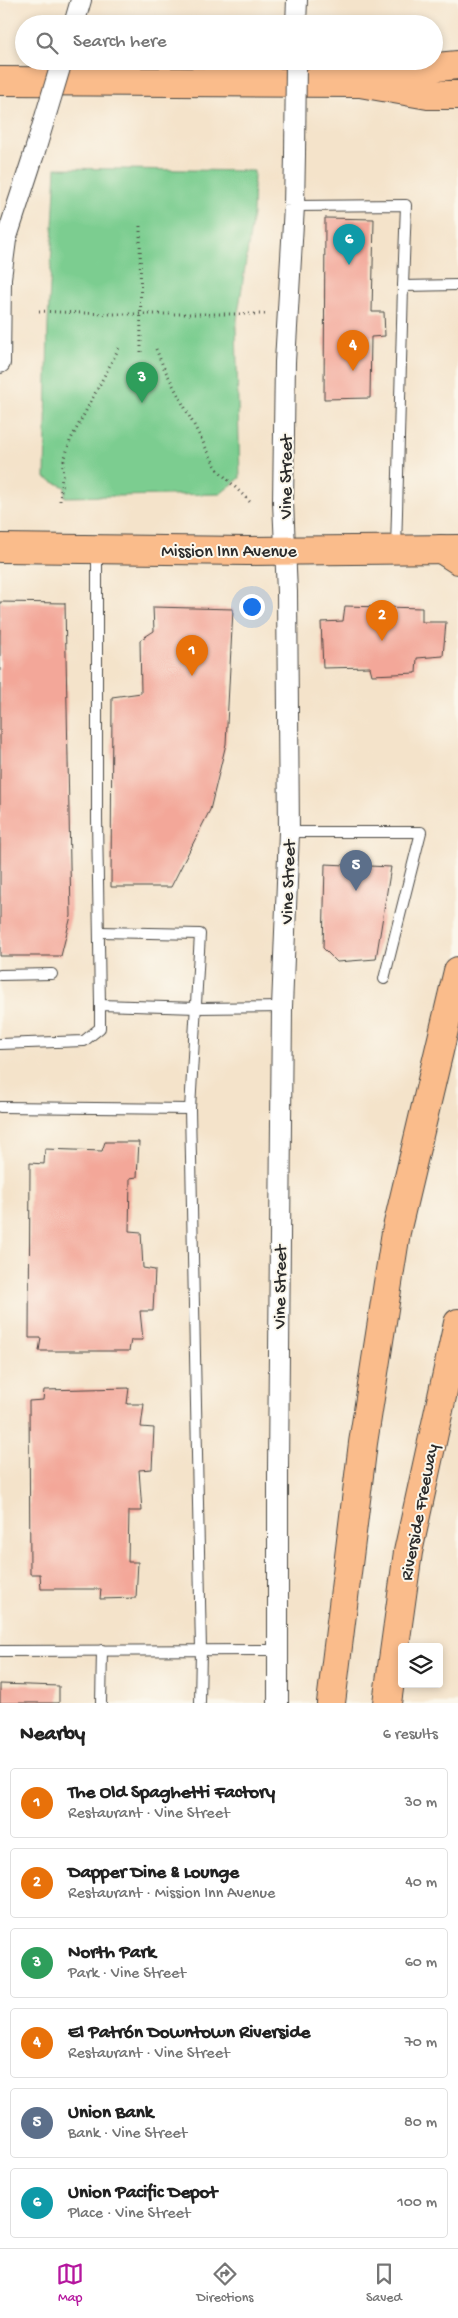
<!DOCTYPE html>
<meta charset="utf-8">
<style>
:root{--surface:#fff;--page:#f6f6f6;--text:#222;--muted:#767676;--line:#e0e0e0;--accent:#b5179e}
body{margin:0;font-family:"Gochi Hand",sans-serif;background:var(--page);color:var(--text)}
.controls{position:absolute;right:15px;bottom:15px;display:grid;overflow:hidden;border-radius:5px;box-shadow:0 2px 8px #0003}
.controls button{width:45px;height:45px;display:grid;place-items:center;padding:0;border:0;border-bottom:1px solid var(--line);background:var(--surface);color:var(--text);font:25px sans-serif}
.you{position:absolute;left:251px;top:606px;width:18px;height:18px;margin:-12px;border:4px solid #fff;border-radius:50%;background:#1a73e8;box-shadow:0 0 0 8px #1a73e833}
.badge{display:grid;place-items:center;width:32px;height:32px;border-radius:50%;background:var(--accent);color:#fff;font-size:16px;font-weight:700}
.pin{position:absolute;translate:-50% -41px;filter:drop-shadow(0 1px 2px #0008)}
.pin::after{content:'';position:absolute;top:26px;width:18px;height:15px;background:inherit;clip-path:polygon(0 0,100% 0,50% 100%)}
.list{margin:0;padding:0;list-style:none}
h2{display:flex;justify-content:space-between;align-items:center;height:65px;margin:0;padding:0 20px;font-size:21px}
h2 small{font-size:16px;font-weight:400;color:var(--muted)}
.list li{display:grid;grid-template-columns:32px 1fr auto;gap:15px;align-items:center;box-sizing:border-box;height:70px;margin:0 10px 10px;padding:0 10px;border:1px solid var(--line);border-radius:5px}
.list b{display:block;font-size:19px;white-space:nowrap}
.list p{margin:0;font-size:16px;white-space:nowrap;color:var(--muted)}
.list em{font-size:16px;font-style:normal;color:var(--muted)}
.icon{flex:none;width:28px;height:28px;fill:none;stroke:currentColor;stroke-width:2;stroke-linecap:round;stroke-linejoin:round}
.map{position:relative;flex:none;width:458px;height:1703px;overflow:hidden}
.search{position:absolute;background:var(--surface);box-shadow:0 2px 8px #0003;left:15px;right:15px;top:15px;height:55px;display:flex;align-items:center;gap:12px;box-sizing:border-box;padding:0 18px;border-radius:28px;color:var(--muted);font-size:19px}
.sheet{height:545px;background:var(--surface)}
nav{display:flex;justify-content:space-around;align-items:center;box-sizing:border-box;height:70px;border-top:1px solid var(--line);background:var(--surface);font-size:14px;color:var(--muted)}
nav a{display:grid;justify-items:center;gap:2px}
nav .on{color:var(--accent)}
.map>svg:first-child{display:block}
.green{fill:#7bcd90;stroke:#537c5e}
.building{fill:#f3a799}
.lines{fill:none;stroke-linecap:round;stroke-linejoin:round}
.service-casing{stroke:#494743;stroke-width:12}
.minor-casing{stroke:#494743;stroke-width:22}
.primary-casing{stroke:#494743;stroke-width:30}
.motorway-casing{stroke:#494743;stroke-width:30}
.path{stroke:#494743;stroke-width:3;stroke-dasharray:1 4;stroke-linecap:butt}
.service{stroke:#fff;stroke-width:10}
.minor{stroke:#fff;stroke-width:20}
.primary{stroke:#fabc8b;stroke-width:28}
.motorway{stroke:#fabc8b;stroke-width:28}
.minor-bridge-casing{stroke:#494743;stroke-width:22;stroke-linecap:butt}
.minor-bridge{stroke:#fff;stroke-width:20}
.labels{text-anchor:middle;stroke-width:4;stroke-linejoin:round;paint-order:stroke}
.street-label{font-size:18px;fill:#2b2b2b;stroke:#fbf7ec}
</style>
<div class="map">
<svg width="458" height="1703" viewBox="0 0 458 1703">
<rect width="100%" height="100%" fill="#fbf7ec"/>
<filter id="ink" filterUnits="userSpaceOnUse"><feTurbulence type="fractalNoise" baseFrequency=".02" numOctaves="2"/><feDisplacementMap in="SourceGraphic" scale="10" xChannelSelector="R" yChannelSelector="G"/><feConvolveMatrix kernelMatrix="1 2 1 2 8 2 1 2 1" color-interpolation-filters="sRGB"/></filter>
<filter id="wash" filterUnits="userSpaceOnUse"><feTurbulence type="fractalNoise" baseFrequency=".0096" numOctaves="4" result="noise"/><feDisplacementMap in="SourceGraphic" scale="20" xChannelSelector="R" yChannelSelector="G"/><feGaussianBlur stdDeviation="1.12" result="paint"/><feColorMatrix in="noise" values="0 0 0 0 0 0 0 0 0 0 0 0 0 0 0 0 0 1.4 0 .05"/><feComposite in="paint" operator="in"/></filter>
<g filter="url(#wash)">
<rect width="100%" height="100%" fill="#f4e3ca"/>
<!-- green -->
<polygon class="green" points="56,168 254,171 253,214 236,327 240,478 220,494 65,497 65,487 45,478 48,324"/>
<g id="blocks">
<!-- building -->
<g class="building">
<polygon points="325,218 374,219 372,312 384,312 385,336 371,337 370,398 324,399"/>
<polygon points="0,602 65,603 71,916 61,956 0,956"/>
<polygon points="345,606 422,608 422,622 446,622 443,656 417,658 416,673 372,675 370,667 323,668 321,622 343,621"/>
<polygon points="153,607 233,609 226,744 210,810 171,887 111,887 112,697 141,693 140,640 154,631"/>
<polygon points="325,864 391,867 376,959 337,962 323,948"/>
<polygon points="105,1142 139,1142 137,1177 130,1178 129,1231 141,1232 143,1268 155,1270 153,1311 140,1311 143,1340 131,1340 129,1351 39,1351 41,1338 29,1338 30,1163 44,1164 45,1149 102,1151"/>
<polygon points="129,1388 127,1404 144,1404 141,1427 154,1428 152,1469 139,1470 142,1511 129,1511 128,1562 138,1562 136,1598 100,1599 101,1589 41,1589 40,1574 30,1574 29,1401 43,1400 44,1390"/>
<polygon points="0,1684 59,1686 59,1703 0,1703"/>
</g>
</g>
</g>
<g filter="url(#ink)">
<use href="#blocks" fill-opacity="0" stroke="#494743" stroke-width="1"/>
<g class="lines">
<!-- service casing -->
<g class="service-casing">
<g id="service">
<polyline points="294,206 406,205 403,286 458,285"/>
<polyline points="396,550 403,286"/>
<polyline points="97,551 97,819 100,1005"/>
<polyline points="289,832 421,832 384,979"/>
<polyline points="99,932 200,934 190,1109 201,1650 200,1703"/>
<polyline points="0,975 52,974"/>
<polyline points="0,1044 84,1041 100,1028 100,1005 197,1008 282,1007"/>
<polyline points="0,1107 190,1109"/>
<polyline points="0,1651 279,1650"/>
<polyline points="101,1703 102,1650"/>
</g>
</g>
<!-- minor casing -->
<g class="minor-casing">
<g id="minor">
<polyline points="74,24 81,0"/>
<polyline points="296,24 297,0"/>
<polyline points="0,363 1,278 6,240 34,154"/>
<polyline points="278,1703 278,1469 282,1007 289,832 287,592 283,502 285,362 294,206 295,154"/>
</g>
</g>
<!-- primary casing -->
<g class="primary-casing">
<g id="primary">
<polyline points="0,81 360,83 428,95 458,95"/>
<polyline points="371,81 426,68 458,65"/>
<polyline points="0,548 248,551 458,549"/>
</g>
</g>
<!-- motorway casing -->
<g class="motorway-casing">
<g id="motorway">
<polyline points="441,549 458,560"/>
<polyline points="331,1703 363,1443 396,1232 458,971"/>
<polyline points="387,1703 408,1552 458,1323"/>
</g>
</g>
<!-- path -->
<g class="path">
<polyline points="140,226 141,352"/>
<polyline points="39,311 104,314 265,314"/>
<polyline points="156,349 163,366 217,469 252,504"/>
<polyline points="60,501 63,464 70,441 120,346"/>
</g>
<!-- service -->
<use href="#service" class="service"/>
<!-- minor -->
<use href="#minor" class="minor"/>
<!-- primary -->
<use href="#primary" class="primary"/>
<!-- motorway -->
<use href="#motorway" class="motorway"/>
<!-- minor-bridge casing -->
<g class="minor-bridge-casing">
<g id="minor-bridge">
<polyline points="34,154 62,61"/>
<polyline points="295,154 296,61"/>
</g>
</g>
<!-- minor-bridge -->
<use href="#minor-bridge" class="minor-bridge"/>
</g>
</g>
<g class="labels">
<!-- street labels -->
<g class="street-label">
<text transform="translate(285 477) rotate(-90)" y="6">Vine Street</text>
<text x="229" y="556">Mission Inn Avenue</text>
<text transform="translate(287 882) rotate(-88)" y="6">Vine Street</text>
<text transform="translate(279 1287) rotate(-89)" y="6">Vine Street</text>
<text transform="translate(418 1512) rotate(-79)" y="6">Riverside Freeway</text>
</g>
</g>
</svg>
<div class="controls">
<button><svg class="icon" aria-label="layers" viewBox="0 0 24 24"><path d="M12 4l9 5-9 5-9-5zM3 14l9 5 9-5"/></svg></button>
</div>
<div class="you"></div>
<div class="pin badge" style="left:192px;top:676px;background:#e8710a">1</div>
<div class="pin badge" style="left:382px;top:641px;background:#e8710a">2</div>
<div class="pin badge" style="left:142px;top:403px;background:#2e9e5b">3</div>
<div class="pin badge" style="left:353px;top:371px;background:#e8710a">4</div>
<div class="pin badge" style="left:356px;top:891px;background:#5c6f8a">5</div>
<div class="pin badge" style="left:349px;top:265px;background:#0f9aa8">6</div>
<div class="search"><svg class="icon" aria-label="search" viewBox="0 0 24 24"><circle cx="10" cy="10" r="6"/><path d="M15 15l6 6"/></svg>Search here</div>
</div>
<section class="sheet">
<h2>Nearby<small>6 results</small></h2>
<ul class="list">
<li><span class="badge" style="background:#e8710a">1</span><div><b>The Old Spaghetti Factory</b><p>Restaurant · Vine Street</p></div><em>30 m</em></li>
<li><span class="badge" style="background:#e8710a">2</span><div><b>Dapper Dine &amp; Lounge</b><p>Restaurant · Mission Inn Avenue</p></div><em>40 m</em></li>
<li><span class="badge" style="background:#2e9e5b">3</span><div><b>North Park</b><p>Park · Vine Street</p></div><em>60 m</em></li>
<li><span class="badge" style="background:#e8710a">4</span><div><b>El Patrón Downtown Riverside</b><p>Restaurant · Vine Street</p></div><em>70 m</em></li>
<li><span class="badge" style="background:#5c6f8a">5</span><div><b>Union Bank</b><p>Bank · Vine Street</p></div><em>80 m</em></li>
<li><span class="badge" style="background:#0f9aa8">6</span><div><b>Union Pacific Depot</b><p>Place · Vine Street</p></div><em>100 m</em></li>
</ul>
</section>
<nav>
<a class="on"><svg class="icon" aria-label="map" viewBox="0 0 24 24"><path d="M3 6l6-2 6 2 6-2v14l-6 2-6-2-6 2zM9 4v14M15 6v14"/></svg>Map</a>
<a><svg class="icon" aria-label="directions" viewBox="0 0 24 24"><path d="M12 3l9 9-9 9-9-9zM9 14v-3h6M13 9l2 2-2 2"/></svg>Directions</a>
<a><svg class="icon" aria-label="saved" viewBox="0 0 24 24"><path d="M7 4h10v16l-5-4-5 4z"/></svg>Saved</a>
</nav>
